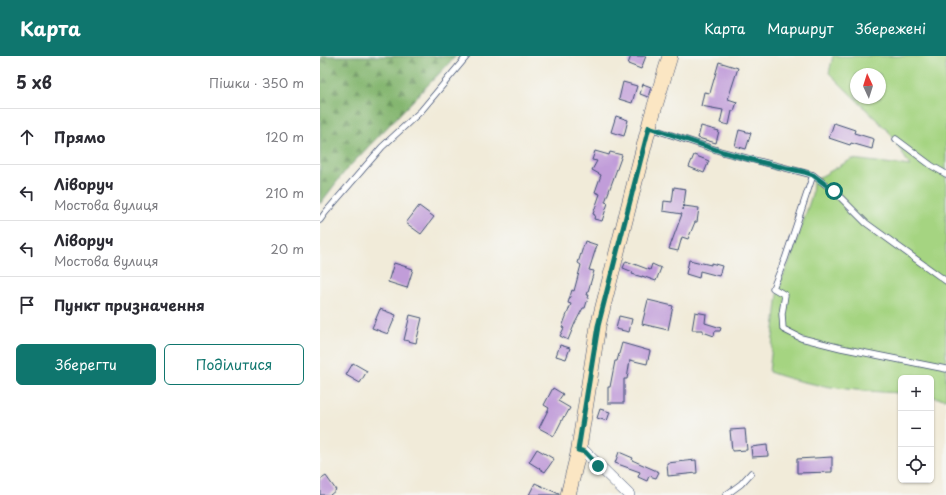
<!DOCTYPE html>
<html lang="uk">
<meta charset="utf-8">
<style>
:root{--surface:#fff;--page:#f7f7f7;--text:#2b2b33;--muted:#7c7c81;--line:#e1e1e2;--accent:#0f766e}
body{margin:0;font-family:"Playpen Sans",sans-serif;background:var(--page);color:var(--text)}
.controls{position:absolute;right:12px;bottom:12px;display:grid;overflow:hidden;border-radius:6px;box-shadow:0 1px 3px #0004}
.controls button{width:36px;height:36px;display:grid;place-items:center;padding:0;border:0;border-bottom:1px solid var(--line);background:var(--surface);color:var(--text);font:20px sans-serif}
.compass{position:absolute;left:530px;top:12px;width:36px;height:36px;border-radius:50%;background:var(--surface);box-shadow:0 1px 3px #0004;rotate:356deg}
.stop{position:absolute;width:12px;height:12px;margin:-9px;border:3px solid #0f766e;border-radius:50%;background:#fff}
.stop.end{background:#0f766e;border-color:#fff;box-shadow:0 1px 4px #0008}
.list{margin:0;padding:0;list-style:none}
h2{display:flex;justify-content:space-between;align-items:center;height:52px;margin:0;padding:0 16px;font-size:17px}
h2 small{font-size:13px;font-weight:400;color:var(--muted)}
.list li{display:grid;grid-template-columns:26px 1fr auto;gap:12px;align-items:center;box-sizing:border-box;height:56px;padding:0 16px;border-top:1px solid var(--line)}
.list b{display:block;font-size:15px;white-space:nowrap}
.list p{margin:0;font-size:13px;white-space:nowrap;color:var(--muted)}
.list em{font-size:13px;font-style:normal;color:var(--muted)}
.actions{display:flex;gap:8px;padding:12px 16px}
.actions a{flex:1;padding:9px 0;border:1px solid var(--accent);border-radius:6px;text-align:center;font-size:14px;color:var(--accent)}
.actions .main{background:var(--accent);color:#fff}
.icon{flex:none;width:22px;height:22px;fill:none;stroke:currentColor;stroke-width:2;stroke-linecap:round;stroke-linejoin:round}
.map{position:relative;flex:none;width:626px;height:439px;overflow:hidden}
header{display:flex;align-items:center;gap:24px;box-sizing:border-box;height:56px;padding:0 20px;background:var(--accent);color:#fff}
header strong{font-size:19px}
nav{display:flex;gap:22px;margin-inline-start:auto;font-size:14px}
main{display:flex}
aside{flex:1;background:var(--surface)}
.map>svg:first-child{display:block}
.green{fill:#a5d481;stroke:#608270;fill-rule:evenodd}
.forest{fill:url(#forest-firs);stroke:#507266}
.building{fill:#c19dd9}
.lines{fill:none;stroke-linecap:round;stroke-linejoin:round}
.lane-casing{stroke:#3b4b70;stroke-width:7}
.street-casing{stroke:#3b4b70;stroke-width:12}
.secondary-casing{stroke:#3b4b70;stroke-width:16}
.lane{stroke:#fff;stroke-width:5.5}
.street{stroke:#fff;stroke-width:11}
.secondary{stroke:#fbe6c3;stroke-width:15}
.route{stroke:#0f766e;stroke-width:5}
</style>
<header>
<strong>Карта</strong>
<nav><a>Карта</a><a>Маршрут</a><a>Збережені</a></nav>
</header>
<main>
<aside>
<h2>5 хв<small>Пішки · 350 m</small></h2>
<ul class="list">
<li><svg class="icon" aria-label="ahead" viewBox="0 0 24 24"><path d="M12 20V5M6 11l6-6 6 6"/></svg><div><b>Прямо</b></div><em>120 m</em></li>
<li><svg class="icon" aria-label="left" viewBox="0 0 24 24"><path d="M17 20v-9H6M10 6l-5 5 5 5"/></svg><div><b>Ліворуч</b><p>Мостова вулиця</p></div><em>210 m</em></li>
<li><svg class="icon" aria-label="left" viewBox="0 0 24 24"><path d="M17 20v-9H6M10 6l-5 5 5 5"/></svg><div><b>Ліворуч</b><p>Мостова вулиця</p></div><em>20 m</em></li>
<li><svg class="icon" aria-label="arrive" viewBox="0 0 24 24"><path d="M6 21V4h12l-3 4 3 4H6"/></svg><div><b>Пункт призначення</b></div></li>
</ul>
<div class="actions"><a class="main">Зберегти</a><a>Поділитися</a></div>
</aside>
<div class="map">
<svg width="626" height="439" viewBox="0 0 626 439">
<defs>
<pattern id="forest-firs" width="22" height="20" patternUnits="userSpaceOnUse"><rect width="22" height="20" fill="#84b66f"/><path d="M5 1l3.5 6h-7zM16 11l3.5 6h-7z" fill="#6b945e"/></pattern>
</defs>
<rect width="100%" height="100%" fill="#f6f6f2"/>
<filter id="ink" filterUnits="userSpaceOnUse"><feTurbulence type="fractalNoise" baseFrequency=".025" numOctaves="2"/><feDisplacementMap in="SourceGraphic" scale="8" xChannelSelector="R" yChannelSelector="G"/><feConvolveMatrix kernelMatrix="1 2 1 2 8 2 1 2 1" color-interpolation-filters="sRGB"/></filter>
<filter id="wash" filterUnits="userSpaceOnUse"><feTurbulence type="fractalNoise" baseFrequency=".012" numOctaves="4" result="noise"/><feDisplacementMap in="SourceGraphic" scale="16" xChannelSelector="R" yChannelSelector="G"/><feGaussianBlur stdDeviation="0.9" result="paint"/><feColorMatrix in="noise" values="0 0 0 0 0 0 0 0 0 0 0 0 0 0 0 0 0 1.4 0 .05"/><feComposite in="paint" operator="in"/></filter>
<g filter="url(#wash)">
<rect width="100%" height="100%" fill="#f1ebd9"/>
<!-- green -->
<path class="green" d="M 513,0 L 626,0 L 626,343 L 611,341 L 611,322 L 581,322 L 581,337 C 537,335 490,331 449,316 L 459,229 L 471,202 L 492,139 L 493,125 L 532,103 L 590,110 L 570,77 L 509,17 ZM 536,18 L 560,18 L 560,42 L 536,42 Z"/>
<!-- forest -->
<polygon class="forest" points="3,0 136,0 26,114 0,148 0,5"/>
<g id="blocks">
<!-- building -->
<g class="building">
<polygon points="311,0 326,0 321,13 308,8"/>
<polygon points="399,6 418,12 408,43 417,46 414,55 412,55 409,69 400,67 403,54 381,50 384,36 390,37"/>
<polygon points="303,26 317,30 312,47 299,43"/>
<polygon points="323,28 331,31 328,41 320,38"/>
<polygon points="296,60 308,64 304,80 291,76"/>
<polygon points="514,67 535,74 534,77 554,83 552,93 531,87 530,89 509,82"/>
<polygon points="381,70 399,75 396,87 378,82"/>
<polygon points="419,74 431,77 426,93 415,90"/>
<polygon points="275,95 289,99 290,96 302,99 285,146 288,147 282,165 274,163 275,159 273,158 280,138 275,136 281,119 272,114 277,105 272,104"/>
<polygon points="374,99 389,105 384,117 369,111"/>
<polygon points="354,131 366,133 363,154 364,150 379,152 377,166 375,166 368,183 362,181 358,195 349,193 362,158 343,155 344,145 352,146"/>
<polygon points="99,150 114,161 101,178 86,167"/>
<polygon points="265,185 277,189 269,214 274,215 267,239 269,239 265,252 263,252 255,267 248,284 240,280 244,272 242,271 251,248 248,247 252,234 254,235 261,209 258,207"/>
<polygon points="369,204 391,209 391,207 402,210 399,220 380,215 379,222 366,218"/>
<polygon points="306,205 330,214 332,208 341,212 336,225 322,220 322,221 312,218 313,216 303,212"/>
<polygon points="74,207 93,213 87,232 68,226"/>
<polygon points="328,244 353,250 348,274 322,268"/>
<polygon points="60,253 76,259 68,278 52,272"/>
<polygon points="375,256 386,258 385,267 401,272 400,275 395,275 394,280 383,276 383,274 372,274"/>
<polygon points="90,259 102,262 96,287 84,284"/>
<polygon points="299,260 312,263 309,276 296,273"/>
<polygon points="302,287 330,295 327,308 310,304 307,323 304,323 304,347 288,347 288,331 290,331 295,305 297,305"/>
<polygon points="240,289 250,292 246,303 236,300"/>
<polygon points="33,307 47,315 40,327 26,319"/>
<polygon points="233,332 243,338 238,345 250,352 245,361 244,360 234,380 219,372 229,352 224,349"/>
<polygon points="280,353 290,356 287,365 277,362"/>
<polygon points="425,373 427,394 412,395 410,374"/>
<polygon points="447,389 448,400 432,401 431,391"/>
<polygon points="217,393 234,403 225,416 209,406"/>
<polygon points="299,396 313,402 312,404 339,416 336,422 329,420 327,425 318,421 320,416 295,407"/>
<polygon points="512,401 512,416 477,417 477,403"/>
<polygon points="376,404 377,417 348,420 347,407"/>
<polygon points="6,420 16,434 10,439 0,439 0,424"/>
<polygon points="215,427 239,438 239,439 209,439"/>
</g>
</g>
</g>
<g filter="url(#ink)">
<use href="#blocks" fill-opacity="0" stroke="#3b4b70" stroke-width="1"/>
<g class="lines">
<!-- lane casing -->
<g class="lane-casing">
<g id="lane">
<polyline points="330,72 403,96 493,119 514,135 546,167 626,225"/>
<polyline points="576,83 612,110 626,118"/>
<polyline points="493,119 465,203 453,232 465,239 462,258 463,273 481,282 521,292 626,313"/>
<polyline points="0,164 5,157 62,91 101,55 147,0"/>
<polyline points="406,439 421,428 431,417"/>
</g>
</g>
<!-- street casing -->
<g class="street-casing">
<polyline id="street" points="258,394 265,396 309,439"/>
</g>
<!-- secondary casing -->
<g class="secondary-casing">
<polyline id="secondary" points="248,439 258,398 278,270 331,63 350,0"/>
</g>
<!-- lane -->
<use href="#lane" class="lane"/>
<!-- street -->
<use href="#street" class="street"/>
<!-- secondary -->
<use href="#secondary" class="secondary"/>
</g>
</g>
<g class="lines" filter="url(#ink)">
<!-- route -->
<polyline class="route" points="278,410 265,396 258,394 278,270 329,71 403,96 440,106 484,116 493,119 514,135"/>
</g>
</svg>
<div class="controls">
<button>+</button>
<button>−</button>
<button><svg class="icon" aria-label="locate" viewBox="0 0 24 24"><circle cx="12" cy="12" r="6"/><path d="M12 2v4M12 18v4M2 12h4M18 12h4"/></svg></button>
</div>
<svg class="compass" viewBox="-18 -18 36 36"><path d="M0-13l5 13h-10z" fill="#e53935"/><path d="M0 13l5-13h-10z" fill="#7c7c81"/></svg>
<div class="stop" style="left:514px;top:135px"></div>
<div class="stop end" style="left:278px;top:410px"></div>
</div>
</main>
